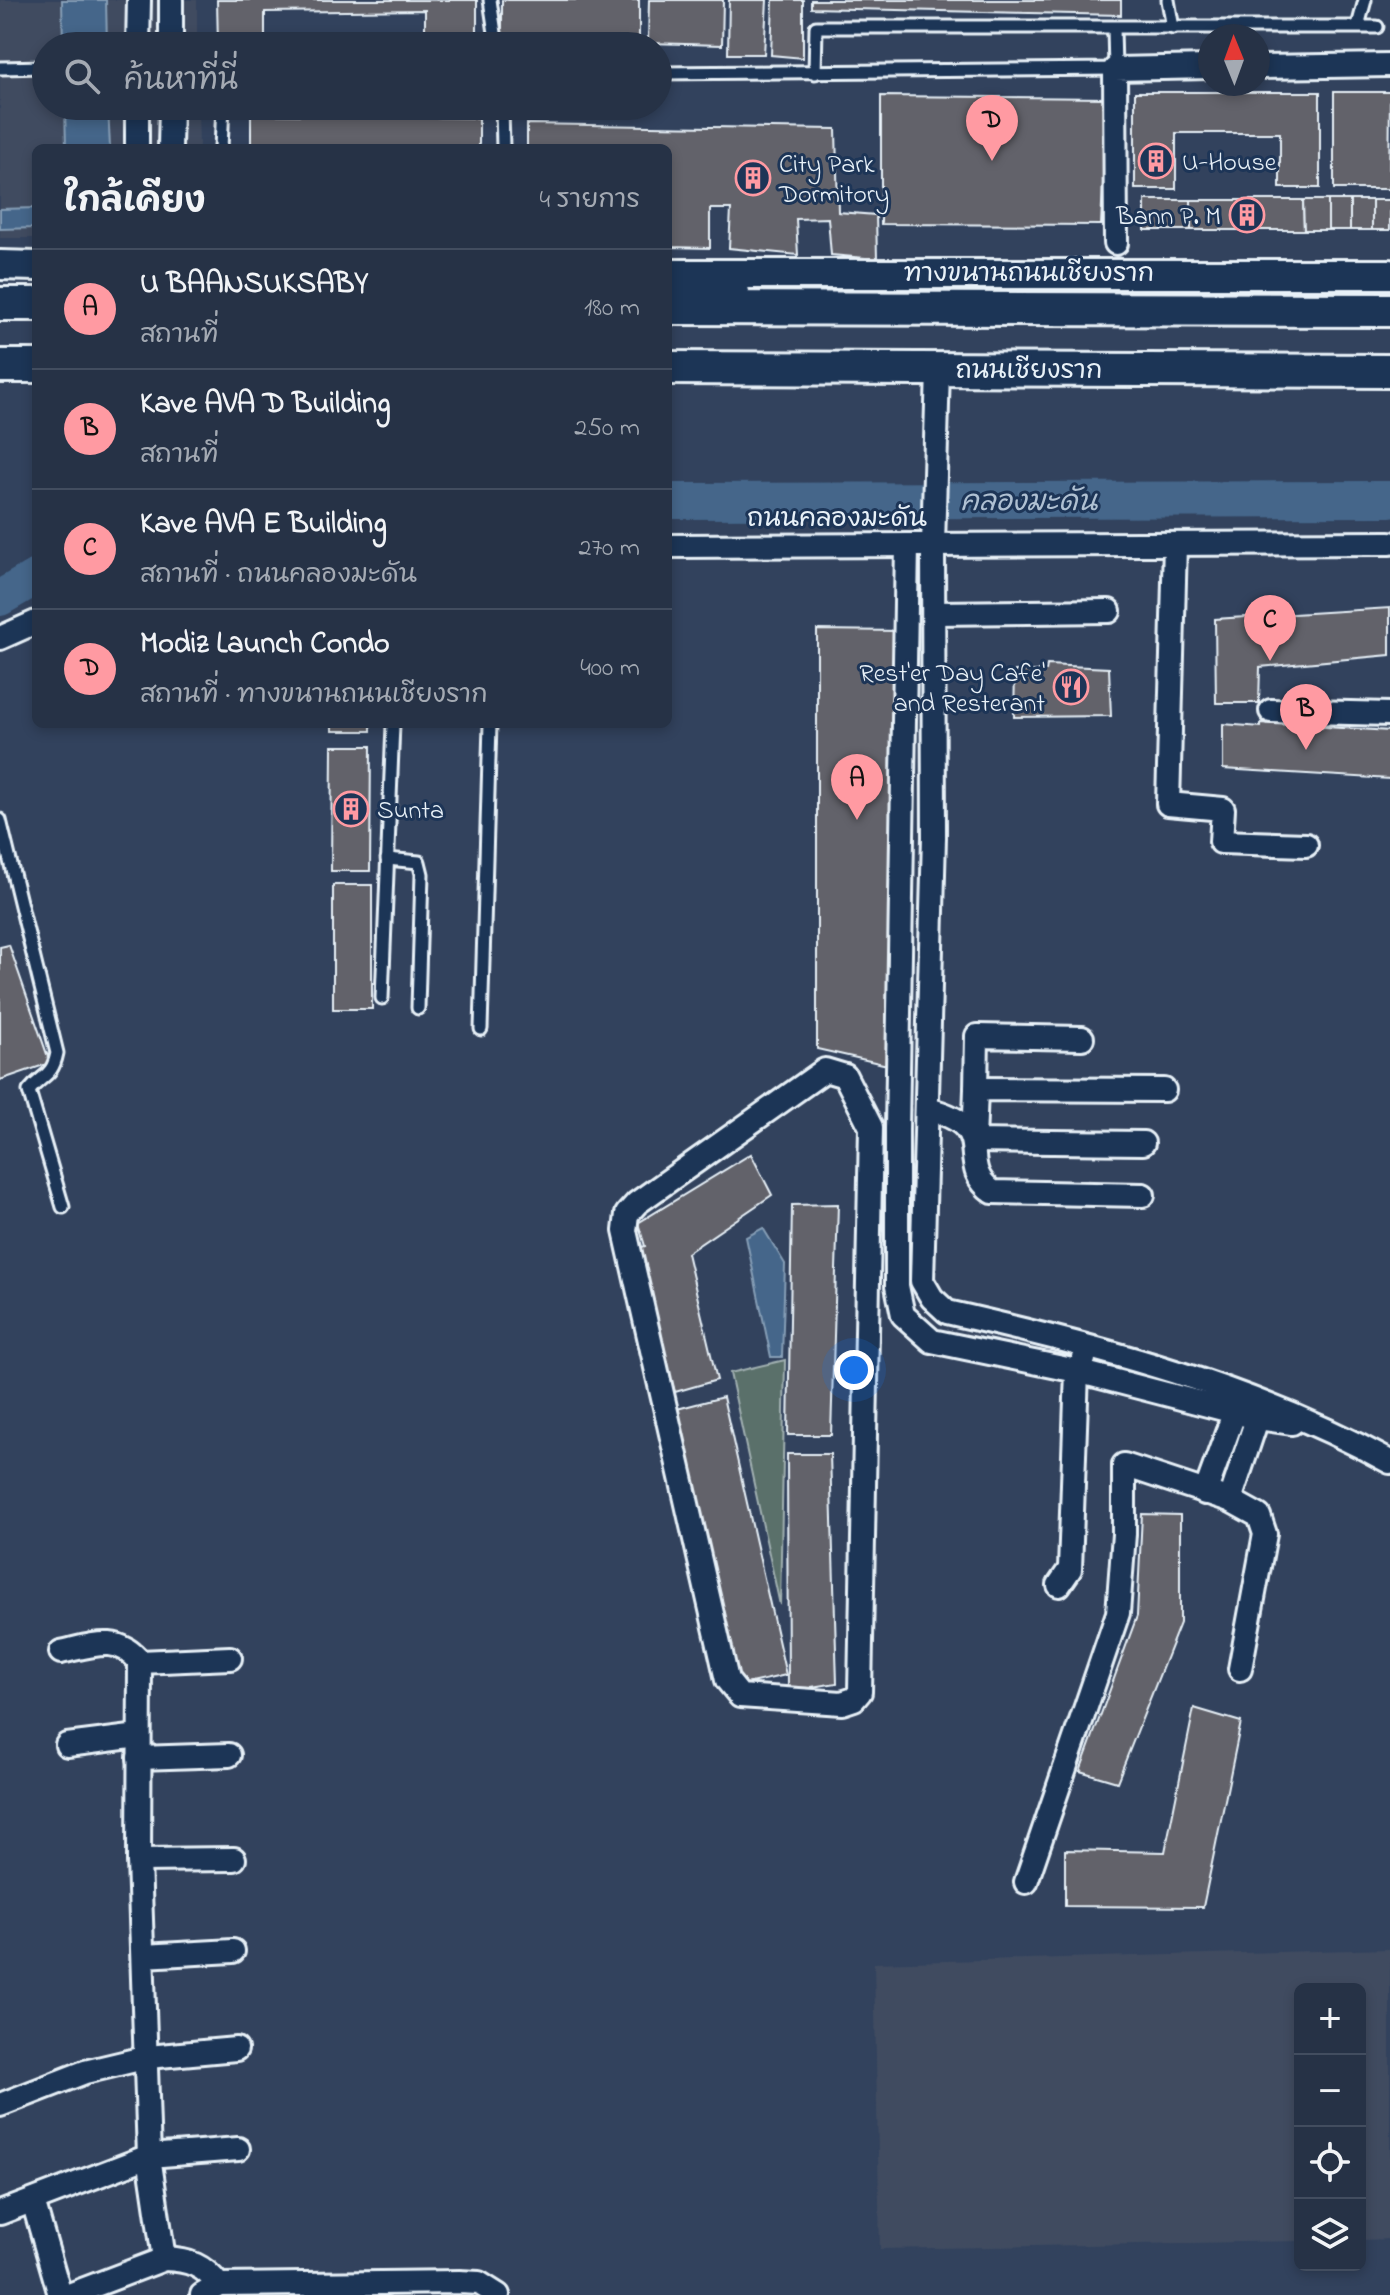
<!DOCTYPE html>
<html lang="th">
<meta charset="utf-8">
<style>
:root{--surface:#263246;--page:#323e51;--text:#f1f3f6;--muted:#a4aab3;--line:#424d5f;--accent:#ff9aa2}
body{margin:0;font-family:"Indie Flower","Playpen Sans Thai",sans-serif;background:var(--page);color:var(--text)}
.controls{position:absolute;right:24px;bottom:24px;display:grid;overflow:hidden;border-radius:12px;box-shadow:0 4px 12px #0003}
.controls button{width:72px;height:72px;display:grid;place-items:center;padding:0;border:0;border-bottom:2px solid var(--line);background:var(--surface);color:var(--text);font:40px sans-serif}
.compass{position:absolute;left:1198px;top:24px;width:72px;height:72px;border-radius:50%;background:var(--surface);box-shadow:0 4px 12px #0003;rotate:359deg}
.you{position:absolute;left:854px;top:1370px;width:28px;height:28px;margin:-20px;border:6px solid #fff;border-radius:50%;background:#1a73e8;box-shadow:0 0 0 12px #1a73e833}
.badge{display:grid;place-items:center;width:52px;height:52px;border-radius:50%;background:var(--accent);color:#111;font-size:26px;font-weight:700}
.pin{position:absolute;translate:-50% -66px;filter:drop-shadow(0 2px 4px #0008)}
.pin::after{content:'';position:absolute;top:42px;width:28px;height:24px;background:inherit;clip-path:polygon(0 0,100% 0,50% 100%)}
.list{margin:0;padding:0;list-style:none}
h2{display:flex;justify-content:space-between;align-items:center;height:104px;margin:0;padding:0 32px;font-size:34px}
h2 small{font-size:26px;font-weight:400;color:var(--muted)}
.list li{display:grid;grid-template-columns:52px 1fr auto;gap:24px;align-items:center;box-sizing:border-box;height:120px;padding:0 32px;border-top:2px solid var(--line)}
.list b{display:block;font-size:30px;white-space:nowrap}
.list p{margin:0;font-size:26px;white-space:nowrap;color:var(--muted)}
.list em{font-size:26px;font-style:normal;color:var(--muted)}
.icon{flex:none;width:44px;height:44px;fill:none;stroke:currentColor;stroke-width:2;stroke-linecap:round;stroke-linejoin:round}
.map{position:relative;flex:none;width:1390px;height:2295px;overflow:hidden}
.search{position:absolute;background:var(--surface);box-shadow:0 4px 12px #0003;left:32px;top:32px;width:640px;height:88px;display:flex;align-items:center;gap:20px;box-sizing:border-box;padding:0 28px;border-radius:44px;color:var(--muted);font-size:30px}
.panel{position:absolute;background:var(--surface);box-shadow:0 4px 12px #0003;left:32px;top:144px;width:640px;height:584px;border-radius:12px}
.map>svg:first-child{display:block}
.built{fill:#404c61}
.green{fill:#5a6f6a;stroke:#a1b0b1;stroke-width:2}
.water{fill:#44668a;stroke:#869eb6;stroke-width:2}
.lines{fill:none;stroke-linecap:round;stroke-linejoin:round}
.river{stroke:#44668a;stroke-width:36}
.building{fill:#62626b;stroke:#e8f1f8;stroke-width:2}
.service-casing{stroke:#e8f1f8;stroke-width:17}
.minor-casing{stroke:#e8f1f8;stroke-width:28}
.tertiary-casing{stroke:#e8f1f8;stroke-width:34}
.secondary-casing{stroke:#e8f1f8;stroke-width:38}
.service{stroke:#1d3557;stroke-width:11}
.minor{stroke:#1d3557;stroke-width:22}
.tertiary{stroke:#1d3557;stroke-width:28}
.secondary{stroke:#1d3557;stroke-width:32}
.labels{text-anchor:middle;stroke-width:6;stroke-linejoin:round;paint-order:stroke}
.poi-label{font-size:26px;fill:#e8f1f8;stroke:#1d3557;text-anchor:start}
.street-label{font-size:26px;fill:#e8f1f8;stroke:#1d3557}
.water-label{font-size:28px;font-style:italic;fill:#afc0d2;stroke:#1d3557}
</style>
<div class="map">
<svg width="1390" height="2295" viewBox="0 0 1390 2295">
<rect width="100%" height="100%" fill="#32425d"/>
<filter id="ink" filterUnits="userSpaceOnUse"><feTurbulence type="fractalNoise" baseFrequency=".0125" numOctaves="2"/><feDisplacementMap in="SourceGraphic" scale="16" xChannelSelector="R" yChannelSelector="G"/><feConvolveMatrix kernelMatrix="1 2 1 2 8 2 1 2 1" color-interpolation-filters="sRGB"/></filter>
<g filter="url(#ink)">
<!-- built -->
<g class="built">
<polygon points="0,0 197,0 197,46 46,46 46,106 198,106 199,148 36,148 36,238 0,238"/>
<polygon points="1390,1949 1390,2239 1360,2240 1360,1989 1300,1989 1300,2241 880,2249 874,1963"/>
</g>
<!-- green -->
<polygon class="green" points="785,1360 780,1605 730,1373"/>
<!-- water -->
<g class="water">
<polygon points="62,0 106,0 107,46 63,46"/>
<polygon points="65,106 108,106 110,148 66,148"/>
<polygon points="36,208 36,228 0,229 0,209"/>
<polygon points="763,1228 785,1264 782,1357 771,1357 746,1237"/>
</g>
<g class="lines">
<!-- river -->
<g class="river">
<polyline points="668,501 1390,499"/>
<polyline points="0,598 36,577"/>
</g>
</g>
<!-- building -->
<g class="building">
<polygon points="217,0 477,0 477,45 425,45 425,10 265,12 265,45 218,45"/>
<rect x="502" y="0" width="137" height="46"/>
<polygon points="649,0 723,0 722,45 648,43"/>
<polygon points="729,0 767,0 764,54 728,54"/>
<polygon points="773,0 803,0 803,58 771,55"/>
<polygon points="811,0 1121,0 1121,15 811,8"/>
<polygon points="1135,92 1320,92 1320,188 1280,188 1280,133 1176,133 1176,189 1135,189"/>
<polygon points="1334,92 1390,92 1389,189 1334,189"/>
<polygon points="881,96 1107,98 1101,225 881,224"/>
<polygon points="251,114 479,118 479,148 251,148"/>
<polygon points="527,124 836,129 838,212 876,215 877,259 831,255 828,218 796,219 798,255 729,248 731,209 710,209 710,248 668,247 668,148 527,148"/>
<rect x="1145" y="200" width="46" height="30"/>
<polygon points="1191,200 1303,200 1304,230 1191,230"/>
<polygon points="1303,200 1328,200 1328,230 1304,230"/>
<rect x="1328" y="200" width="22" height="30"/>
<rect x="1350" y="200" width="22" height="30"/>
<rect x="1372" y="200" width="18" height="30"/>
<polygon points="1390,608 1390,655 1260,667 1259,703 1216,703 1215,619"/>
<polygon points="817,630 901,631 892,1066 817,1049"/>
<polygon points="1047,665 1109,668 1111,716 1014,717 1015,671 1046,671"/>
<polygon points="1261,723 1390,731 1390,779 1223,769 1223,724 1261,727"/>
<rect x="332" y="724" width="39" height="7"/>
<polygon points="332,746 371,746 370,871 331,871"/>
<rect x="333" y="885" width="39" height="124"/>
<polygon points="9,945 50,1063 0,1080 0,947"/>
<polygon points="751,1154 772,1195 687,1253 717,1380 675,1392 632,1250 645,1246 638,1223"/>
<polygon points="838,1204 831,1435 788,1435 792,1205"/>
<polygon points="723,1397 786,1675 737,1686 677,1409"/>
<polygon points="787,1454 830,1454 837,1683 812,1687 810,1696 788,1695"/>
<polygon points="1142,1514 1180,1515 1180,1623 1117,1782 1080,1771 1137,1616"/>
<polygon points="1194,1708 1241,1722 1203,1907 1065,1906 1065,1850 1165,1852"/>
</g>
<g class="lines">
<!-- service casing -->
<g class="service-casing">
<g id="service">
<polyline points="490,0 497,46"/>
<polyline points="1168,0 1173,28"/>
<polyline points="1358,26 1365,0"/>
<polyline points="343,46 404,46"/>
<polyline points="0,68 46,67"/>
<polyline points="658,73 1115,69 1114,28"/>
<polyline points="815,73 816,27 1377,27"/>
<polyline points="502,106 503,148"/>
<polyline points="221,148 223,106"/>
<path d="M 0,820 L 57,1053 C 52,1078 42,1074 29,1091 L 63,1207"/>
<polyline points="387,859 419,862 422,874 418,1008"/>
<polyline points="382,998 393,724"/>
<polyline points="481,1029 490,724"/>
</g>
</g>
<!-- minor casing -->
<g class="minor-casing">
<g id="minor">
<polyline points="138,46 139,0"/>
<polyline points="171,46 171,0"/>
<polyline points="1258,67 1390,65"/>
<polyline points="137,148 137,106"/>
<polyline points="170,148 171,106"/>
<polyline points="1116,243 1115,69 1210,67"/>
<path d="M 938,369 L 933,545 L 934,837 L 922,1281 L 932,1298 L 947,1312 C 1098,1346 1254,1387 1390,1462"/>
<polyline points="1175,544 1168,804 1223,809 1221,842 1306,845"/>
<polyline points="907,545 897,1130 897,1286 903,1315 932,1341 1077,1371 1258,1418 1292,1423"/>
<polyline points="668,546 1390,543"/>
<polyline points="934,613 1109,611"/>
<polyline points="0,638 36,622"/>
<polyline points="1271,711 1390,714"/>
<polygon points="825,1070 845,1076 871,1127 860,1692 854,1699 842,1703 740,1696 727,1680 625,1231 627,1214 637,1203"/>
<polyline points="976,1089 977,1036 1082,1038"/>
<path d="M 927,1109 C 1003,1127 952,1163 993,1192 L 1143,1195"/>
<polyline points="1143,1143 974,1141 976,1089 1164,1090"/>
<polyline points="1205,1493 1239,1400"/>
<polyline points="1230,1500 1261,1407"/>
<polyline points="1059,1585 1070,1569 1077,1371 1084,1359"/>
<path d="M 61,1652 C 93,1645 118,1634 140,1662 L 139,1860 L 149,2156 L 164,2259 C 190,2260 203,2265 219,2285"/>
<polyline points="140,1662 230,1658"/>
<polyline points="67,1745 139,1736"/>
<polyline points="139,1758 229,1755"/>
<polyline points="139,1860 234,1859"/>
<polyline points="1026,1882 1118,1613 1124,1534 1124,1465 1230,1500 1259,1516 1265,1534 1240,1669"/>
<polyline points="143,1956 233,1951"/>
<polyline points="0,2105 85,2072 148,2057 236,2049"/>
<polyline points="33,2201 60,2295"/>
<polyline points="0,2213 149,2156 238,2149"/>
<polyline points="69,2295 164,2259"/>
<polyline points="202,2295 219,2285 459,2282 479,2283 498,2295"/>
</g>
</g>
<!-- tertiary casing -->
<g class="tertiary-casing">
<g id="tertiary">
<polyline points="0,265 36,266"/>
<polyline points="673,274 1390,274"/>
</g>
</g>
<!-- secondary casing -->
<g class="secondary-casing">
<g id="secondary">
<polyline points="668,282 733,293"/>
<polyline points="0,304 36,304"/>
<polyline points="668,308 1390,310"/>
<polyline points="0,366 36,366"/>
<polyline points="668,368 1390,371"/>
</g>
</g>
<!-- service -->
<use href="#service" class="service"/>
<!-- minor -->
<use href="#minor" class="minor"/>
<!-- tertiary -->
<use href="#tertiary" class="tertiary"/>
<!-- secondary -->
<use href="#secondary" class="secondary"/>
</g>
</g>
<!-- icons -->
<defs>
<g id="building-ring" transform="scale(1.8)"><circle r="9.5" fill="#1d3557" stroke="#ff9aa2" stroke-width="1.5"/><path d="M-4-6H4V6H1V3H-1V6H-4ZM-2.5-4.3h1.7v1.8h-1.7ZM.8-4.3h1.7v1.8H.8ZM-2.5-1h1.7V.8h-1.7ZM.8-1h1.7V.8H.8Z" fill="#ff9aa2"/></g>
<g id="restaurant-ring" transform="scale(1.8)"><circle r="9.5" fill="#1d3557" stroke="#ff9aa2" stroke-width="1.5"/><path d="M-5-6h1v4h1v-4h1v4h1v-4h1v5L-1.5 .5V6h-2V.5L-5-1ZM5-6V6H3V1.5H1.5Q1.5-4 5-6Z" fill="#ff9aa2"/></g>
</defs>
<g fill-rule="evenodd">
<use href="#building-ring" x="1156" y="161"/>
<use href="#building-ring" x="753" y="178"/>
<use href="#building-ring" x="1247" y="215"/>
<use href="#restaurant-ring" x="1071" y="687"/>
<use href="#building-ring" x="351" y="809"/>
</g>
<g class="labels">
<!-- poi labels -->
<g class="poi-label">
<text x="1182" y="170">U-House</text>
<text x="779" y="172">City Park<tspan x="779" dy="30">Dormitory</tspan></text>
<text x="1221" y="224" text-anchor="end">Bann P. M</text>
<text x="1045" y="681" text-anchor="end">Rest'er Day Cafe'<tspan x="1045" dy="30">and Resterant</tspan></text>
<text x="377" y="818">Sunta</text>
</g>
<!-- street labels -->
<g class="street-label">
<text x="1029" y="281">ทางขนานถนนเชียงราก</text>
<text x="1029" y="378">ถนนเชียงราก</text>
<text x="837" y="526">ถนนคลองมะดัน</text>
</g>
<!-- water labels -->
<g class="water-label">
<text x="1029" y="510">คลองมะดัน</text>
</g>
</g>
</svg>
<div class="controls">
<button>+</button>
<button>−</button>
<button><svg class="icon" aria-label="locate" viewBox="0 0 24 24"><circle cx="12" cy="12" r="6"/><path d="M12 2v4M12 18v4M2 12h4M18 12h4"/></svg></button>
<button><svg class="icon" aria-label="layers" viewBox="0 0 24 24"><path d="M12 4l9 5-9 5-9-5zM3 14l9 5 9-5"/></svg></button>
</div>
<svg class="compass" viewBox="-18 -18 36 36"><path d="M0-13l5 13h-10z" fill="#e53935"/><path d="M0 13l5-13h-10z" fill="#a4aab3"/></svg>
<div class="you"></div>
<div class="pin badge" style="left:857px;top:820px">A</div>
<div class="pin badge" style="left:1306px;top:750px">B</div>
<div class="pin badge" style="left:1270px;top:661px">C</div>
<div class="pin badge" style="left:992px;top:161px">D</div>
<div class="search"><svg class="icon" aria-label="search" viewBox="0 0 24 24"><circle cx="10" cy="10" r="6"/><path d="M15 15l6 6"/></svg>ค้นหาที่นี่</div>
<section class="panel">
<h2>ใกล้เคียง<small>4 รายการ</small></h2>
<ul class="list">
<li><span class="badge">A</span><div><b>U BAANSUKSABY</b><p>สถานที่</p></div><em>180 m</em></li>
<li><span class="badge">B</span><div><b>Kave AVA D Building</b><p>สถานที่</p></div><em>250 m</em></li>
<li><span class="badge">C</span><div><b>Kave AVA E Building</b><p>สถานที่ · ถนนคลองมะดัน</p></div><em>270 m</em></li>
<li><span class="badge">D</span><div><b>Modiz Launch Condo</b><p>สถานที่ · ทางขนานถนนเชียงราก</p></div><em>400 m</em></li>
</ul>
</section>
</div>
